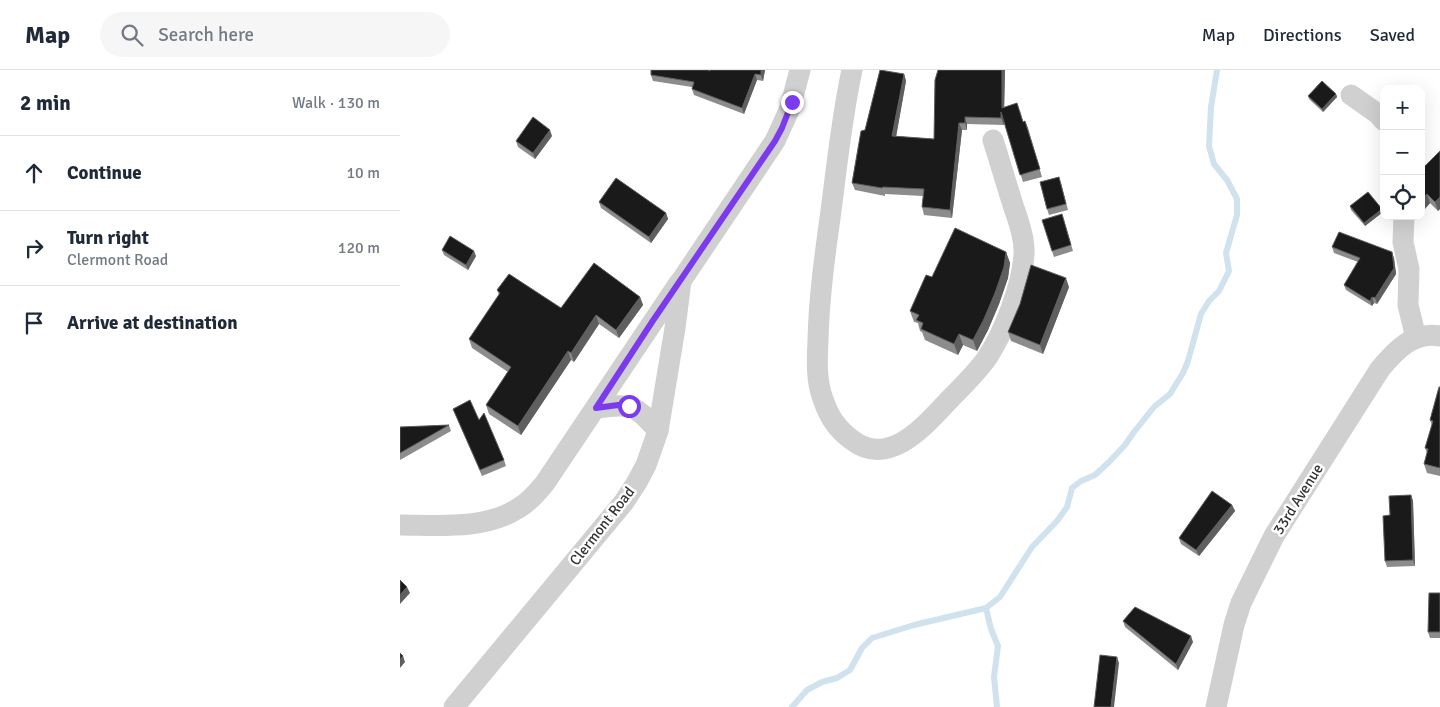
<!DOCTYPE html>
<meta charset="utf-8">
<style>
:root{--surface:#fff;--page:#f6f6f7;--text:#1f2937;--muted:#747a83;--line:#e0e1e3}
body{margin:0;font-family:Signika,sans-serif;background:var(--page);color:var(--text)}
.controls{position:absolute;right:15px;top:15px;display:grid;overflow:hidden;border-radius:10px;box-shadow:0 5px 20px #0002}
.controls button{width:45px;height:45px;display:grid;place-items:center;padding:0;border:0;border-bottom:1px solid var(--line);background:var(--surface);color:var(--text);font:25px sans-serif}
.stop{position:absolute;width:15px;height:15px;margin:-11px;border:4px solid #7c3aed;border-radius:50%;background:#fff}
.stop.end{background:#7c3aed;border-color:#fff;box-shadow:0 1px 5px #0008}
.list{margin:0;padding:0;list-style:none}
h2{display:flex;justify-content:space-between;align-items:center;height:65px;margin:0;padding:0 20px;font-size:21px}
h2 small{font-size:16px;font-weight:400;color:var(--muted)}
.list li{display:grid;grid-template-columns:32px 1fr auto;gap:15px;align-items:center;box-sizing:border-box;height:75px;padding:0 20px;border-top:1px solid var(--line)}
.list b{display:block;font-size:19px;white-space:nowrap}
.list p{margin:0;font-size:16px;white-space:nowrap;color:var(--muted)}
.list em{font-size:16px;font-style:normal;color:var(--muted)}
.icon{flex:none;width:28px;height:28px;fill:none;stroke:currentColor;stroke-width:2;stroke-linecap:round;stroke-linejoin:round}
.map{position:relative;flex:none;width:1040px;height:637px;overflow:hidden}
header{display:flex;align-items:center;gap:30px;box-sizing:border-box;height:70px;padding:0 25px;background:var(--surface);border-bottom:1px solid var(--line)}
header strong{font-size:24px}
nav{display:flex;gap:28px;margin-inline-start:auto;font-size:18px}
.search{width:350px;height:45px;background:var(--page);display:flex;align-items:center;gap:12px;box-sizing:border-box;padding:0 18px;border-radius:28px;color:var(--muted);font-size:19px}
main{display:flex}
aside{flex:1;background:var(--surface)}
.map>svg:first-child{display:block}
.lines{fill:none;stroke-linecap:round;stroke-linejoin:round}
.stream{stroke:#cfe2ee;stroke-width:6}
.minor{stroke:#d0d0d0;stroke-width:21}
.wall{fill:#8c8c8c}
.shaded-wall{fill:#5f5f5f}
.building{fill:#1a1a1a;stroke:#5f5f5f}
.route{stroke:#7c3aed;stroke-width:6}
.labels{text-anchor:middle;stroke-width:5;stroke-linejoin:round;paint-order:stroke}
.street-label{font-size:15px;fill:#333;stroke:#fff}
</style>
<header>
<strong>Map</strong>
<div class="search"><svg class="icon" aria-label="search" viewBox="0 0 24 24"><circle cx="10" cy="10" r="6"/><path d="M15 15l6 6"/></svg>Search here</div>
<nav><a>Map</a><a>Directions</a><a>Saved</a></nav>
</header>
<main>
<aside>
<h2>2 min<small>Walk · 130 m</small></h2>
<ul class="list">
<li><svg class="icon" aria-label="ahead" viewBox="0 0 24 24"><path d="M12 20V5M6 11l6-6 6 6"/></svg><div><b>Continue</b></div><em>10 m</em></li>
<li><svg class="icon" aria-label="right" viewBox="0 0 24 24"><path d="M7 20v-9h11M14 6l5 5-5 5"/></svg><div><b>Turn right</b><p>Clermont Road</p></div><em>120 m</em></li>
<li><svg class="icon" aria-label="arrive" viewBox="0 0 24 24"><path d="M6 21V4h12l-3 4 3 4H6"/></svg><div><b>Arrive at destination</b></div></li>
</ul>
</aside>
<div class="map">
<svg width="1040" height="637" viewBox="0 0 1040 637">
<rect width="100%" height="100%" fill="#fff"/>
<g class="lines">
<!-- stream -->
<g class="stream">
<polyline points="586,538 591,559 598,576 594,607 597,637"/>
<polyline points="392,637 407,620 422,612 437,608 450,600 462,578 472,568 514,555 586,538 600,527 632,477 657,451 667,437 672,418 681,411 695,405 709,392 725,375 734,362 754,337 770,324 783,303 788,291 801,244 809,231 819,221 829,201 826,183 837,145 837,129 827,110 814,94 809,76 811,37 817,0"/>
</g>
<!-- minor -->
<g class="minor">
<path d="M 452,0 C 442,46 437,94 431,141 C 425,184 419,227 418,270 C 417,290 416,311 423,329 C 429,347 437,359 452,370 C 490,399 526,354 550,329 C 562,317 577,302 587,288 C 604,262 622,216 624,185 C 625,168 618,150 613,135 C 606,113 600,92 593,70"/>
<polyline points="951,25 978,44 984,51"/>
<polyline points="1004,146 1003,172 1009,199 1008,235 1016,268"/>
<path d="M 196,338 C 231,333 235,334 258,361"/>
<path d="M 0,455 C 38,455 84,460 117,439 C 128,433 137,423 145,413 L 279,213"/>
<polyline points="54,637 224,432 237,412 246,395 258,361 275,258 281,211 375,71 390,38 400,0"/>
<path d="M 816,637 L 834,555 L 841,533 L 874,466 L 980,299 C 995,281 1013,261 1040,266"/>
</g>
</g>
<!-- wall -->
<g class="wall">
<polygon points="365,0 363,11 357,10 344,44 294,25 292,19 292,17 253,11 251,5 310,1"/>
<polygon points="538,0 605,0 604,38 620,41 623,52 625,51 628,58 642,107 623,112 604,51 604,55 567,54 567,60 562,60 552,148 524,145 522,137 523,126 485,124 485,126 455,120 452,113 465,60 504,4 506,11 496,66 534,69"/>
<polygon points="936,24 937,27 923,42 909,29 908,26"/>
<polygon points="152,66 135,89 118,77 116,71"/>
<polygon points="1040,81 1040,139 1038,141 1030,133 1024,140 1021,138 1021,100"/>
<polygon points="661,113 668,140 649,145 647,139"/>
<polygon points="199,132 266,143 268,149 251,173 201,138"/>
<polygon points="950,136 982,139 983,142 965,156 951,140"/>
<polygon points="662,144 673,181 654,187 652,181"/>
<polygon points="932,177 994,188 996,204 977,234 974,233 972,236 946,220 944,215 958,192 934,183"/>
<polygon points="42,180 76,186 68,200 44,185"/>
<polygon points="606,182 610,193 608,208 599,234 588,260 577,281 563,275 558,285 525,270 522,262 520,261 518,253 514,252 510,241 532,207"/>
<polygon points="669,217 643,284 611,271 608,262"/>
<polygon points="97,220 161,238 240,227 243,235 219,268 199,254 174,292 171,290 121,365 89,344 86,335 108,302 72,278 69,269 99,225"/>
<polygon points="1040,317 1040,406 1027,403 1024,394 1027,383 1025,378 1032,355 1030,350"/>
<polygon points="53,339 79,350 104,390 106,396 82,406"/>
<polygon points="49,355 51,361 0,390 0,357"/>
<polygon points="1011,425 1013,431 1015,496 987,497 985,491 990,445"/>
<polygon points="832,435 835,441 799,486 781,474 779,468"/>
<polygon points="1040,523 1040,568 1030,568 1028,562"/>
<polygon points="723,551 793,572 778,600 725,557"/>
</g>
<!-- shaded-wall -->
<g class="shaded-wall">
<polygon points="361,0 365,0 363,11 361,5"/>
<polygon points="602,0 605,0 604,46 602,38"/>
<polygon points="355,4 357,10 344,44 342,38"/>
<polygon points="504,4 506,11 495,73 492,66"/>
<polygon points="936,24 937,27 923,42 922,39"/>
<polygon points="601,42 604,49 604,55 601,48"/>
<polygon points="565,47 567,54 567,60 565,53"/>
<polygon points="559,53 562,60 552,148 550,140"/>
<polygon points="150,60 152,66 135,89 133,83"/>
<polygon points="1027,124 1030,133 1024,140 1021,133 1021,130"/>
<polygon points="1040,127 1040,139 1038,141 1035,132"/>
<polygon points="982,139 983,142 965,156 964,153"/>
<polygon points="266,143 268,149 251,173 249,167"/>
<polygon points="74,181 76,186 68,200 66,195"/>
<polygon points="606,182 610,193 608,208 599,234 588,260 577,281 573,270"/>
<polygon points="992,182 994,188 996,204 977,234 975,228"/>
<polygon points="666,208 669,217 643,284 640,275"/>
<polygon points="240,227 243,235 219,268 216,260"/>
<polygon points="972,227 974,233 972,236 970,231"/>
<polygon points="196,245 199,254 174,292 171,283"/>
<polygon points="559,264 563,275 558,285 554,274"/>
<polygon points="168,281 171,290 121,365 118,356"/>
<polygon points="1011,425 1013,431 1015,496 1013,490"/>
<polygon points="832,435 835,441 799,486 796,480"/>
<polygon points="7,517 10,523 0,534 0,525"/>
<polygon points="791,566 793,572 778,600 776,594"/>
<polygon points="3,586 5,592 0,598 0,590"/>
<polygon points="717,587 719,593 714,637 711,637"/>
</g>
<!-- building -->
<g class="building">
<polygon points="251,0 308,0 310,1 310,0 361,0 361,5 355,4 342,38 292,19 294,12 251,5"/>
<polygon points="480,0 504,4 492,66 534,69 535,10 538,0 602,0 602,38 617,33 623,52 625,51 640,99 620,105 601,42 601,48 565,47 565,53 559,53 550,140 522,137 524,119 483,117 482,118 452,113 461,61 465,60"/>
<polygon points="922,11 936,24 922,39 908,26"/>
<polygon points="133,47 150,60 133,83 116,71"/>
<polygon points="1040,81 1040,127 1035,132 1027,124 1021,130 1021,100"/>
<polygon points="659,107 666,134 647,139 640,112"/>
<polygon points="216,108 266,143 249,167 199,132"/>
<polygon points="968,122 982,139 964,153 950,136"/>
<polygon points="662,144 671,175 652,181 642,150"/>
<polygon points="555,158 606,182 604,197 595,223 584,249 573,270 559,264 554,274 521,259 523,253 516,250 519,245 510,241 526,205 532,207"/>
<polygon points="939,162 992,182 994,198 975,228 972,227 970,231 944,215 960,188 932,177"/>
<polygon points="50,166 74,181 66,195 42,180"/>
<polygon points="194,193 240,227 216,260 196,245 171,283 168,281 118,356 86,335 111,297 69,269 100,223 97,220 109,204 161,238"/>
<polygon points="631,195 666,208 640,275 608,262 620,234"/>
<polygon points="1039,317 1040,317 1040,398 1024,394 1028,379 1025,378 1033,351 1030,350"/>
<polygon points="70,330 79,350 84,343 104,390 80,400 53,339"/>
<polygon points="49,355 0,383 0,357"/>
<polygon points="812,421 832,435 796,480 779,468"/>
<polygon points="1011,425 1013,490 985,491 983,446 990,445 989,426"/>
<polygon points="0,510 7,517 0,525"/>
<polygon points="1029,523 1040,523 1040,562 1028,562"/>
<polygon points="735,537 791,566 776,594 723,551"/>
<polygon points="0,583 3,586 0,590"/>
<polygon points="700,585 717,587 711,637 694,637"/>
</g>
<g class="lines">
<!-- route -->
<polyline class="route" points="229,336 218,335 196,338 252,252 375,71 382,58 392,32"/>
</g>
<g class="labels">
<!-- street labels -->
<g class="street-label">
<text transform="translate(898 429) rotate(-58)" y="5">33rd Avenue</text>
<text transform="translate(202 456) rotate(-52)" y="5">Clermont Road</text>
</g>
</g>
</svg>
<div class="controls">
<button>+</button>
<button>−</button>
<button><svg class="icon" aria-label="locate" viewBox="0 0 24 24"><circle cx="12" cy="12" r="6"/><path d="M12 2v4M12 18v4M2 12h4M18 12h4"/></svg></button>
</div>
<div class="stop" style="left:229px;top:336px"></div>
<div class="stop end" style="left:392px;top:32px"></div>
</div>
</main>
